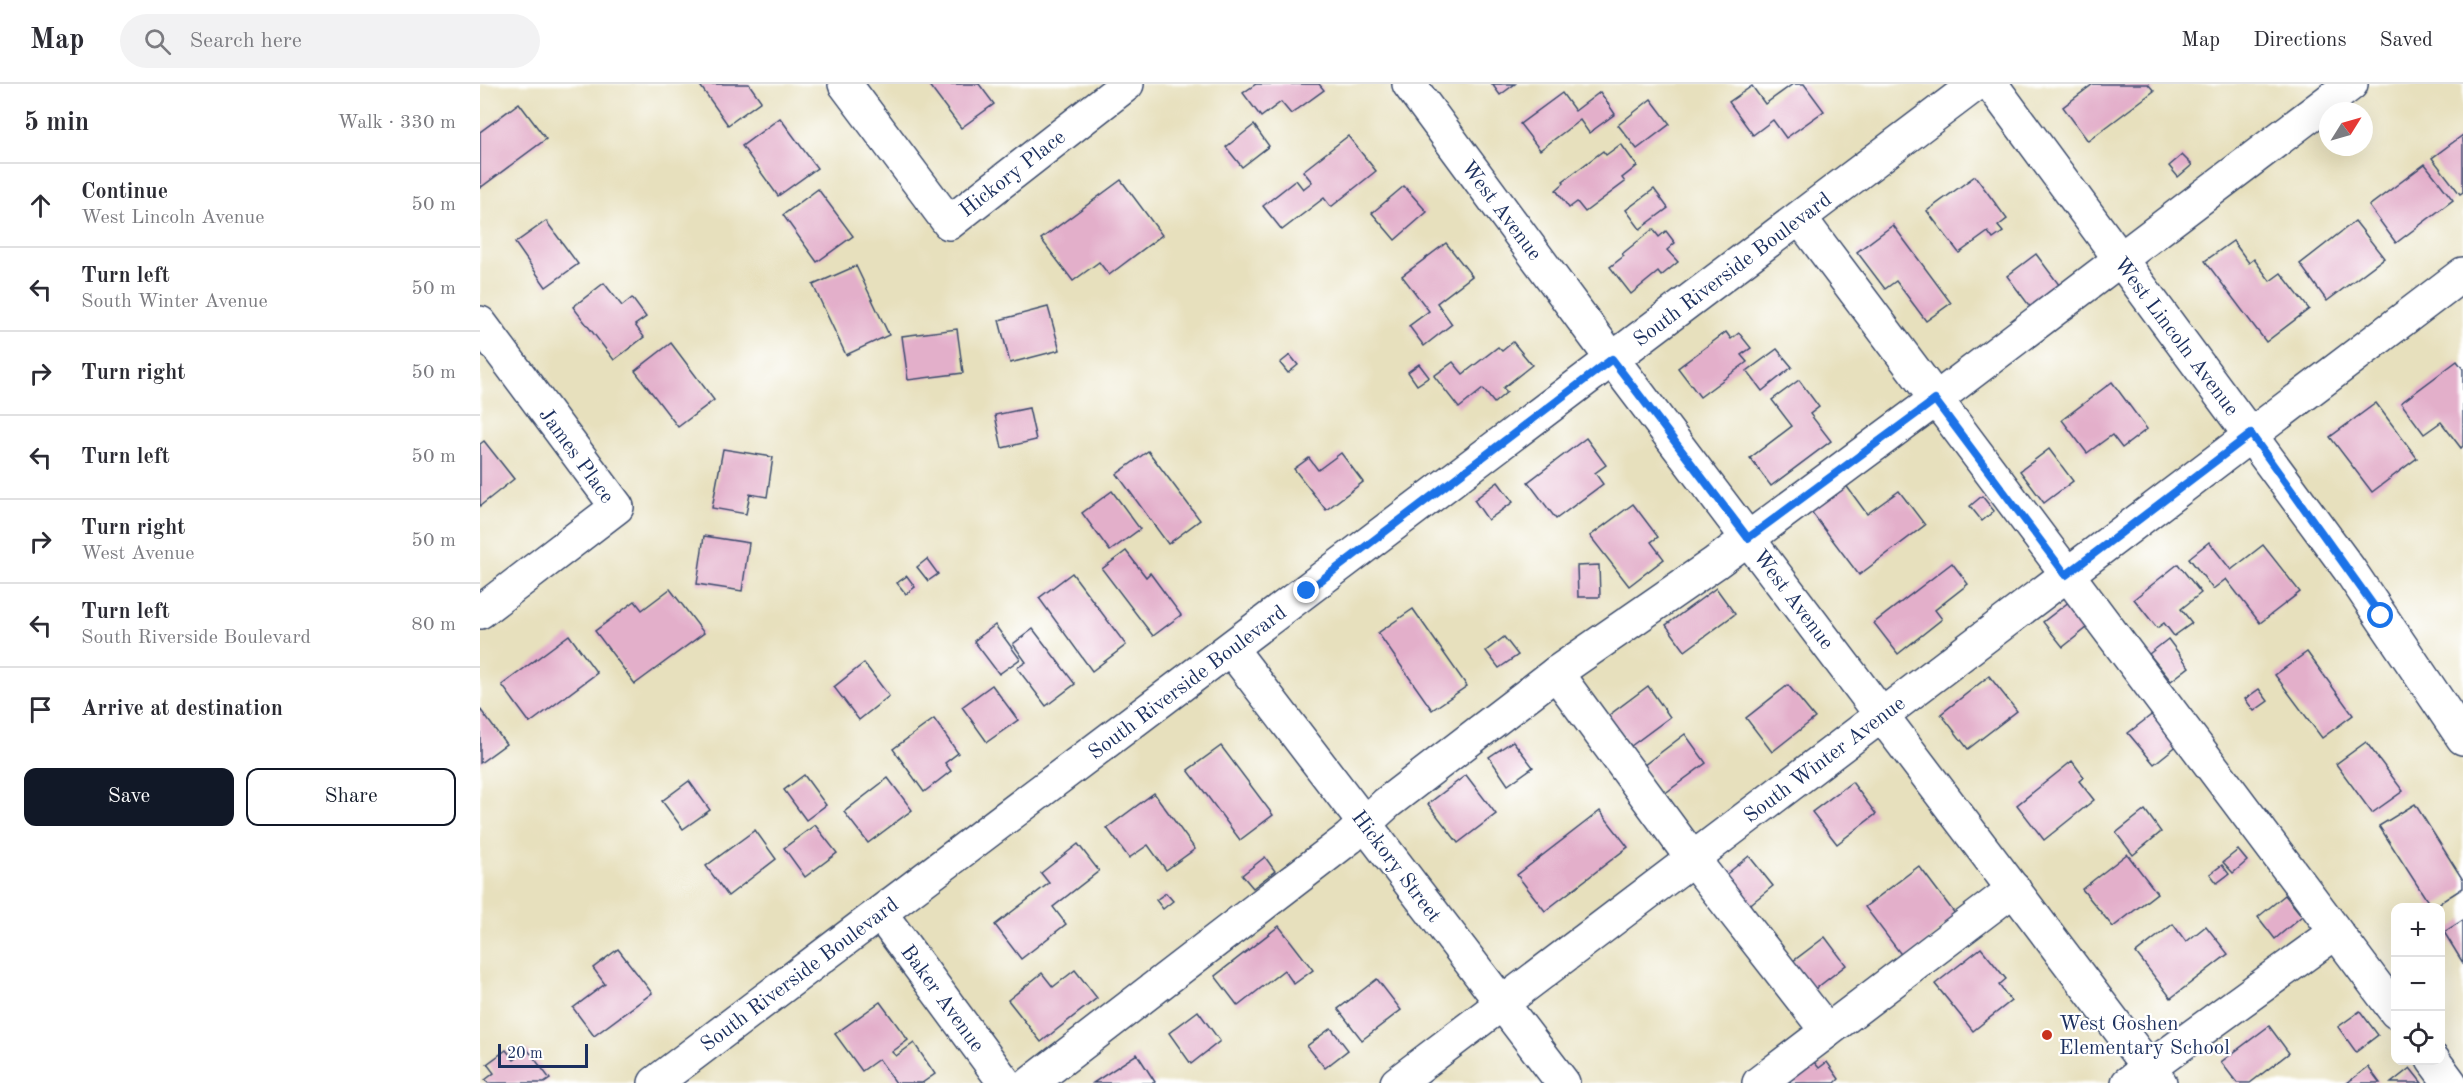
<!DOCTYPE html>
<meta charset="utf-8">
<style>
:root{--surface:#fff;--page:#f2f2f3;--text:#2b2b33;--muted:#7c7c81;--line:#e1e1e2;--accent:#111827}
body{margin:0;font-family:"Old Standard TT",serif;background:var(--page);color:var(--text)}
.controls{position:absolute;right:18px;bottom:18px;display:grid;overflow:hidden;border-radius:12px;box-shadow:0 6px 24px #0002}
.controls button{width:54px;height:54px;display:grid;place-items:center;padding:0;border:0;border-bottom:2px solid var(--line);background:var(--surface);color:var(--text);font:30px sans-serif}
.compass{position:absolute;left:1839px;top:18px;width:54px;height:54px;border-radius:50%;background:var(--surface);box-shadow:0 6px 24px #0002;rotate:53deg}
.scale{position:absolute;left:18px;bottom:15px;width:90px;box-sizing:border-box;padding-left:6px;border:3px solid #1b2f5e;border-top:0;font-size:16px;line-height:21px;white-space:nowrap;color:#1b2f5e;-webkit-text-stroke:4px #fff;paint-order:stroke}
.stop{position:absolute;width:18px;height:18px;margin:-14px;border:4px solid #1a73e8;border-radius:50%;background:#fff}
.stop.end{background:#1a73e8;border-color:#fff;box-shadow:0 2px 6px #0008}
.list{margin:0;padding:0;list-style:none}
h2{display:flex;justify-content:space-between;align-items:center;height:78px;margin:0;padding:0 24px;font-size:26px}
h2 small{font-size:20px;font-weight:400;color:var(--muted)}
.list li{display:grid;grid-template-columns:39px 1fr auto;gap:18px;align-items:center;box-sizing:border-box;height:84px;padding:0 24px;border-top:2px solid var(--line)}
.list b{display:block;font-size:22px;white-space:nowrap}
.list p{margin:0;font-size:20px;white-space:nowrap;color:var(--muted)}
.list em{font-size:20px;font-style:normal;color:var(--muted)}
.actions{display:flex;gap:12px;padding:18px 24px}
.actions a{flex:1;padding:14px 0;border:2px solid var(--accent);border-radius:12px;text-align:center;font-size:21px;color:var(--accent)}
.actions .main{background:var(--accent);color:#fff}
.icon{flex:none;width:33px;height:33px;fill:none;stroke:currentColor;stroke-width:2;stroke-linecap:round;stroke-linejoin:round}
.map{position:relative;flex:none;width:1983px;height:999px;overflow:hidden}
header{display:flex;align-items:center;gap:36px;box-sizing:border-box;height:84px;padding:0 30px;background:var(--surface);border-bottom:2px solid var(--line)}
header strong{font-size:28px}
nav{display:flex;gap:33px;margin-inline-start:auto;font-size:21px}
.search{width:420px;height:54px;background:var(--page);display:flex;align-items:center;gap:15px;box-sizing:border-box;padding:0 21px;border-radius:33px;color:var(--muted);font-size:22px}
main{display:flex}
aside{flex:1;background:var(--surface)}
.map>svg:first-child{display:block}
.building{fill:#e3afca}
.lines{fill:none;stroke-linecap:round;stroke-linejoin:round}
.minor-casing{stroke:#3a4a6c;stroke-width:36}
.minor{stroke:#fff;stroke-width:33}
.route{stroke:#1a73e8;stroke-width:8}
.poi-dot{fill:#c8321e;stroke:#fff;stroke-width:2}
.labels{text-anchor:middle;stroke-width:4.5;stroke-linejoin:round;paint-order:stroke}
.street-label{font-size:21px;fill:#1b2f5e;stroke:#fff}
.poi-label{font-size:21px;fill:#1b2f5e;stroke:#fff;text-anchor:start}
</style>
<header>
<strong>Map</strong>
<div class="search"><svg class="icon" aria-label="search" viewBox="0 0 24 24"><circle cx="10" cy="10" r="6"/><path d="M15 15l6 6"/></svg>Search here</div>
<nav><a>Map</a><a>Directions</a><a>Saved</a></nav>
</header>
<main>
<aside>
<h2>5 min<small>Walk · 330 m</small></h2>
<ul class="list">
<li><svg class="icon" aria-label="ahead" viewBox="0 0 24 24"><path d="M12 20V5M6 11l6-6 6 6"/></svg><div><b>Continue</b><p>West Lincoln Avenue</p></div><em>50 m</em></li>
<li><svg class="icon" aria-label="left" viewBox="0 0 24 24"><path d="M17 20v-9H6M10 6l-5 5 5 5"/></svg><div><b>Turn left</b><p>South Winter Avenue</p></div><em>50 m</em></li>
<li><svg class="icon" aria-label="right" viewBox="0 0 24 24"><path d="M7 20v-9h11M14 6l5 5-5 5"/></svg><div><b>Turn right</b></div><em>50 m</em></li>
<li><svg class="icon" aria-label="left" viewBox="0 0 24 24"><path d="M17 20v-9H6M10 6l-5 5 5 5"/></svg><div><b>Turn left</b></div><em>50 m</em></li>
<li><svg class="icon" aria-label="right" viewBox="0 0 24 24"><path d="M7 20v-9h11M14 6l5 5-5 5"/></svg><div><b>Turn right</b><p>West Avenue</p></div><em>50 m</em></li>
<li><svg class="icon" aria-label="left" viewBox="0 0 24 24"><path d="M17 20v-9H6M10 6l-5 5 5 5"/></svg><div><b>Turn left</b><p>South Riverside Boulevard</p></div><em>80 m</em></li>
<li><svg class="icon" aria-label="arrive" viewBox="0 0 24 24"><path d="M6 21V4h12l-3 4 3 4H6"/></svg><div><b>Arrive at destination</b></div></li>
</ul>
<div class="actions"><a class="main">Save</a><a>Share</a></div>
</aside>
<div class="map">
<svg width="1983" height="999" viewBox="0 0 1983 999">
<rect width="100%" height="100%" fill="#fff"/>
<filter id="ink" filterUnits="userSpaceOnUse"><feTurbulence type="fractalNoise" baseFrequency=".0167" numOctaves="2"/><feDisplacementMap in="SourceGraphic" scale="12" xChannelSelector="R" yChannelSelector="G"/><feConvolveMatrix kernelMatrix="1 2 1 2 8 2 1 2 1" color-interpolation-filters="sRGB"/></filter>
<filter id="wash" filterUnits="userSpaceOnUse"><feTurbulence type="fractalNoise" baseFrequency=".008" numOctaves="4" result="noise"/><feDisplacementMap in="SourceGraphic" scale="24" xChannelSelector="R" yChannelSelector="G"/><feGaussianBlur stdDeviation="1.35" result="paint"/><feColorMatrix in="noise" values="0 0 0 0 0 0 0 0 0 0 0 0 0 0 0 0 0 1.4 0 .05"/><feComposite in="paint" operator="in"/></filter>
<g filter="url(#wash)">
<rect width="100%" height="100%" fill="#e7e0bd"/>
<g id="blocks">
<!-- building -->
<g class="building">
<polygon points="219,0 269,0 281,17 248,41"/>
<polygon points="448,0 499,0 514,20 481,44"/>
<polygon points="776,0 839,0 844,6 811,30 801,18 781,33 763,9"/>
<polygon points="1012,0 1035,0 1020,11"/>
<polygon points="1313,0 1324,0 1344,27 1306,54 1293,36 1273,51 1249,18 1272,2 1285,20"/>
<polygon points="1613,0 1668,0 1674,7 1608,57 1583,23"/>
<polygon points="1120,8 1135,30 1109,49 1100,36 1060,66 1040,40 1082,9 1095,27"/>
<polygon points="1171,15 1190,40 1157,65 1138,41"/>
<polygon points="39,19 66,55 0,104 0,48"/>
<polygon points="300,34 337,84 298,112 262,62"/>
<polygon points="774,41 789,62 762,83 746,63"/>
<polygon points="1983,51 1983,108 1980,110 1952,74"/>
<polygon points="868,52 896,87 851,123 844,114 802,146 783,122 816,96 823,105 832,98 823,87"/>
<polygon points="1141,60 1157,82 1142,94 1145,98 1105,128 1097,118 1089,124 1076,106 1084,99 1083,97 1123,67 1126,71"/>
<polygon points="1702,71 1712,81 1698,93 1689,82"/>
<polygon points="1945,80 1973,116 1916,159 1889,122"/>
<polygon points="1495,92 1527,135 1518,142 1523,148 1513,155 1508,148 1479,169 1447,127"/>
<polygon points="641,96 682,151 629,191 619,178 593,197 561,155"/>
<polygon points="924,102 947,128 915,156 892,129"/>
<polygon points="338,105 373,152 337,178 303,131"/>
<polygon points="1174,105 1188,124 1160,145 1146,126"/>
<polygon points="66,137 98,180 66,203 35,159"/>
<polygon points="1875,137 1904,174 1847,217 1820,180"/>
<polygon points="1413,141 1471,219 1446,237 1416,197 1405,205 1377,168"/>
<polygon points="1173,145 1179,153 1186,147 1195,159 1187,166 1198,178 1181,192 1178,188 1151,210 1130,183 1144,172 1142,170"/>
<polygon points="1753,157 1769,179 1774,175 1790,197 1801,189 1829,225 1786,258 1725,177"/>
<polygon points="966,159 992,192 957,219 972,240 944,262 929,242 949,227 922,192"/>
<polygon points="1556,170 1580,202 1551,224 1527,192"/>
<polygon points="376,182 409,251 366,271 333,201"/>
<polygon points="124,199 142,222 152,214 166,233 155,241 164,253 134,276 93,223"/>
<polygon points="568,223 580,266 530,279 519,236"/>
<polygon points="477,245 483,289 428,296 422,252"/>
<polygon points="1246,248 1251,255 1259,249 1271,264 1261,271 1267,278 1220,313 1198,284"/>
<polygon points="1033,258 1052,281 1023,304 1027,308 1014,319 1003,305 979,324 954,292 973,278 983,290 1018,263 1022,267"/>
<polygon points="191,259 234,316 198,343 155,287"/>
<polygon points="1297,265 1312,283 1282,307 1267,287"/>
<polygon points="810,271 818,281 808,289 800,279"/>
<polygon points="1977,277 1983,285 1983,362 1981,364 1961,338 1944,350 1921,319"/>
<polygon points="939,280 949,293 937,301 928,288"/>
<polygon points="1319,296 1339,323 1330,330 1351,357 1291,402 1270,374 1312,342 1292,316"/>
<polygon points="1632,298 1667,345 1642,364 1632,351 1607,369 1582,336"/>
<polygon points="1896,319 1937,374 1892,408 1850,353"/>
<polygon points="549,324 556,356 522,364 515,331"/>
<polygon points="1106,354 1126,381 1115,389 1123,400 1076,435 1048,398"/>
<polygon points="4,357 34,395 0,422 0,360"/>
<polygon points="243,365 293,373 287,413 270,410 266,430 232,424"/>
<polygon points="1569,365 1593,397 1564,419 1540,387"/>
<polygon points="668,367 720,436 688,460 637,390"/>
<polygon points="861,369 883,398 846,426 814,385 829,374 838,386"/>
<polygon points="1018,398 1033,418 1008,436 994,416"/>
<polygon points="1365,400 1387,430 1419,407 1445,441 1379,491 1330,426"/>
<polygon points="632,407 660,445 630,467 602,429"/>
<polygon points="1502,412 1514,427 1502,437 1490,422"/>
<polygon points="1153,420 1178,453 1171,458 1184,475 1149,502 1110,452"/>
<polygon points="224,452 269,459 262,507 217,500"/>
<polygon points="1729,458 1751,486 1783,461 1820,508 1780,539 1746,495 1733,505 1709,474"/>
<polygon points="646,467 666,493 670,489 701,531 673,552 622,485"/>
<polygon points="447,475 458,490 448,497 437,483"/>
<polygon points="1472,479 1488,500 1455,526 1462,535 1418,570 1394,539"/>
<polygon points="1698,480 1721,509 1701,525 1712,539 1694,552 1684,539 1677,544 1654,515"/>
<polygon points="1119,481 1120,513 1098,513 1097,482"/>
<polygon points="592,489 646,561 612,587 559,514"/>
<polygon points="427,492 435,503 426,510 417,499"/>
<polygon points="1236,504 1255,530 1205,567 1186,541"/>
<polygon points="190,505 224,549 155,600 115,547 155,517 162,526"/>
<polygon points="1594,514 1613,539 1583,563 1563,538"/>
<polygon points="933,525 987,602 952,626 898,549"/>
<polygon points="515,541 540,575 519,590 494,557"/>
<polygon points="553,545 595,600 566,622 537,584 546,578 533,560"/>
<polygon points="89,551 117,589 50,639 22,601"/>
<polygon points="1024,553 1038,571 1019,584 1006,567"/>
<polygon points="1688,555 1709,583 1691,597 1669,570"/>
<polygon points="1827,568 1873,631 1842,654 1795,591"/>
<polygon points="384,579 409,612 379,636 354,603"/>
<polygon points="1509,592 1537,627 1488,665 1461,630"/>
<polygon points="512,601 538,636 507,658 482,623"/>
<polygon points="1308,601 1335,634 1292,668 1266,634"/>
<polygon points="1168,602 1190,633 1151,662 1128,632"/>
<polygon points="1779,605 1788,617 1774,627 1765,615"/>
<polygon points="0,625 26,660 0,679"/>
<polygon points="1674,629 1699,660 1674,680 1648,649"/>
<polygon points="454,635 478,669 465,679 471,687 444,708 413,665"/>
<polygon points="1205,650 1226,679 1184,710 1163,682"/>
<polygon points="1033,657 1053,683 1028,701 1009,673"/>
<polygon points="1886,658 1923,707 1892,729 1856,680"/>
<polygon points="741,662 793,731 760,756 708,686"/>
<polygon points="1592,677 1604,693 1599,697 1614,716 1564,756 1537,721"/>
<polygon points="324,691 346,721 326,736 304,706"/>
<polygon points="986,691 1016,730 978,759 948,720"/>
<polygon points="408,694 432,726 388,759 364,728"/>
<polygon points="209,697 230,726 203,745 182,717"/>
<polygon points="1372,698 1396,730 1357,760 1332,728"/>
<polygon points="674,709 715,765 686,786 668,761 649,774 627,744"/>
<polygon points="1935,720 1983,796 1983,804 1952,824 1899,742"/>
<polygon points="1665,726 1681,748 1653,771 1636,749"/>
<polygon points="1120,727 1148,763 1065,827 1037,791"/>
<polygon points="335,741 357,769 325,793 304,764"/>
<polygon points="275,746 296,775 248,812 226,782"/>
<polygon points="598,760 619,787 573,823 586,840 541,875 515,841 569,799 561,789"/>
<polygon points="1758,766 1767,777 1753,789 1743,778"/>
<polygon points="1647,770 1677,809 1633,843 1602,805"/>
<polygon points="1269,772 1293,802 1267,823 1243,793"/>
<polygon points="785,773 795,787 773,804 762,791"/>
<polygon points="1742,781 1749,790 1737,799 1730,790"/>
<polygon points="1439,782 1476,831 1426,877 1385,823"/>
<polygon points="686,809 693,817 683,825 676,816"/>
<polygon points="1805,811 1822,832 1795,855 1778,833"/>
<polygon points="1983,836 1983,879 1964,848"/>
<polygon points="1693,840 1706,858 1726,842 1748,870 1691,914 1656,869"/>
<polygon points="799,842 833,886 814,900 804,886 758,922 735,892"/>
<polygon points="1345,853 1366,881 1334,906 1312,878"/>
<polygon points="1501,864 1526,895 1519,901 1531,917 1493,947 1455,900"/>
<polygon points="138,865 172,909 114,952 93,924 125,900 113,884"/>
<polygon points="595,886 617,914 561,958 528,916 562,889 573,903"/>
<polygon points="897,895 921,926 882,956 858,925"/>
<polygon points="400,918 428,956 412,968 416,972 434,959 455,990 442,999 416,999 399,975 382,987 355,950"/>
<polygon points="718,927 740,957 711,980 689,949"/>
<polygon points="1880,927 1898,951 1876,968 1858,943"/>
<polygon points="1789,942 1809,969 1770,999 1757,999 1741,978"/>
<polygon points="851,944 868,966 845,984 827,962"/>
<polygon points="26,966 34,976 48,966 70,995 64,999 8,999 5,996 14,989 7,980"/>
<polygon points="657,970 675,998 674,999 613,999"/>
<polygon points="1334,978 1339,984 1347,978 1359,995 1355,999 1311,999 1309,997"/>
<polygon points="1888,983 1900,999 1867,999"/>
<polygon points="1930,984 1942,999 1911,999"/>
</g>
</g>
</g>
<g filter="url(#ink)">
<use href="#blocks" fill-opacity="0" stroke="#3a4a6c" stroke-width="1.5"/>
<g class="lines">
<!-- minor casing -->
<g class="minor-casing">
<g id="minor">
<polyline points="365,0 469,139 647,0"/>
<polyline points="929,0 1132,275 1680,999"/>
<polyline points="1511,0 1869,485 1983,654"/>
<polyline points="1320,134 1916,928"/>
<polyline points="0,239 137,423 0,528"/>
<polyline points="751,565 1083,999"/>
<polyline points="1076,589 1212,774 1347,947"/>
<polyline points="400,829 525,999"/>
<polyline points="1953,976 1970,999"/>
<polyline points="175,999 1496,0"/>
<polyline points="551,999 869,754 907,719 1076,589 1235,479 1455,316 1871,0"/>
<polyline points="917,999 1983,190"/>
<polyline points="1279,999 1534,805"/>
<polyline points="1648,999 1855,849"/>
</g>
</g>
<!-- minor -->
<use href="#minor" class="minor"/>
</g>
</g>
<g class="lines" filter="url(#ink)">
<!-- route -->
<polyline class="route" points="827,507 1132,275 1268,454 1455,316 1586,491 1771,350 1901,532"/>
</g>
<!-- markers -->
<circle class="poi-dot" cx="1567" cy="951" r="6"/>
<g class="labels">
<!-- street labels -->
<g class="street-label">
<text transform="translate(532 89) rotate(-38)" y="7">Hickory Place</text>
<text transform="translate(1022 126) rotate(53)" y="7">West Avenue</text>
<text transform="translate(1252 185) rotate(-37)" y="7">South Riverside Boulevard</text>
<text transform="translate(1697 252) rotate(53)" y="7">West Lincoln Avenue</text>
<text transform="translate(97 371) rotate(54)" y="7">James Place</text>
<text transform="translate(1314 515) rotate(53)" y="7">West Avenue</text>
<text transform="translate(707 598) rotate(-37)" y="7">South Riverside Boulevard</text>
<text transform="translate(1344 675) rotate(-37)" y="7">South Winter Avenue</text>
<text transform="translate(917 782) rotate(53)" y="7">Hickory Street</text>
<text transform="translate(319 890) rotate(-37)" y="7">South Riverside Boulevard</text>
<text transform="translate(463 914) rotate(54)" y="7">Baker Avenue</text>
</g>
<!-- poi labels -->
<g class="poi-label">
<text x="1579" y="946">West Goshen<tspan x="1579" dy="24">Elementary School</tspan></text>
</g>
</g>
</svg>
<div class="controls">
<button>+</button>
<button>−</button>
<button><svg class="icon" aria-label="locate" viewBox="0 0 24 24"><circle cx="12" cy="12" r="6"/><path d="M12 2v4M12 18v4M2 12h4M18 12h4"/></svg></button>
</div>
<svg class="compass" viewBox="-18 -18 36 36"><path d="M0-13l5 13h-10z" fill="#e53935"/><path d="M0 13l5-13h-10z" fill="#7c7c81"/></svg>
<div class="scale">20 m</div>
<div class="stop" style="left:1901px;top:532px"></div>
<div class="stop end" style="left:827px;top:507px"></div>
</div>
</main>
